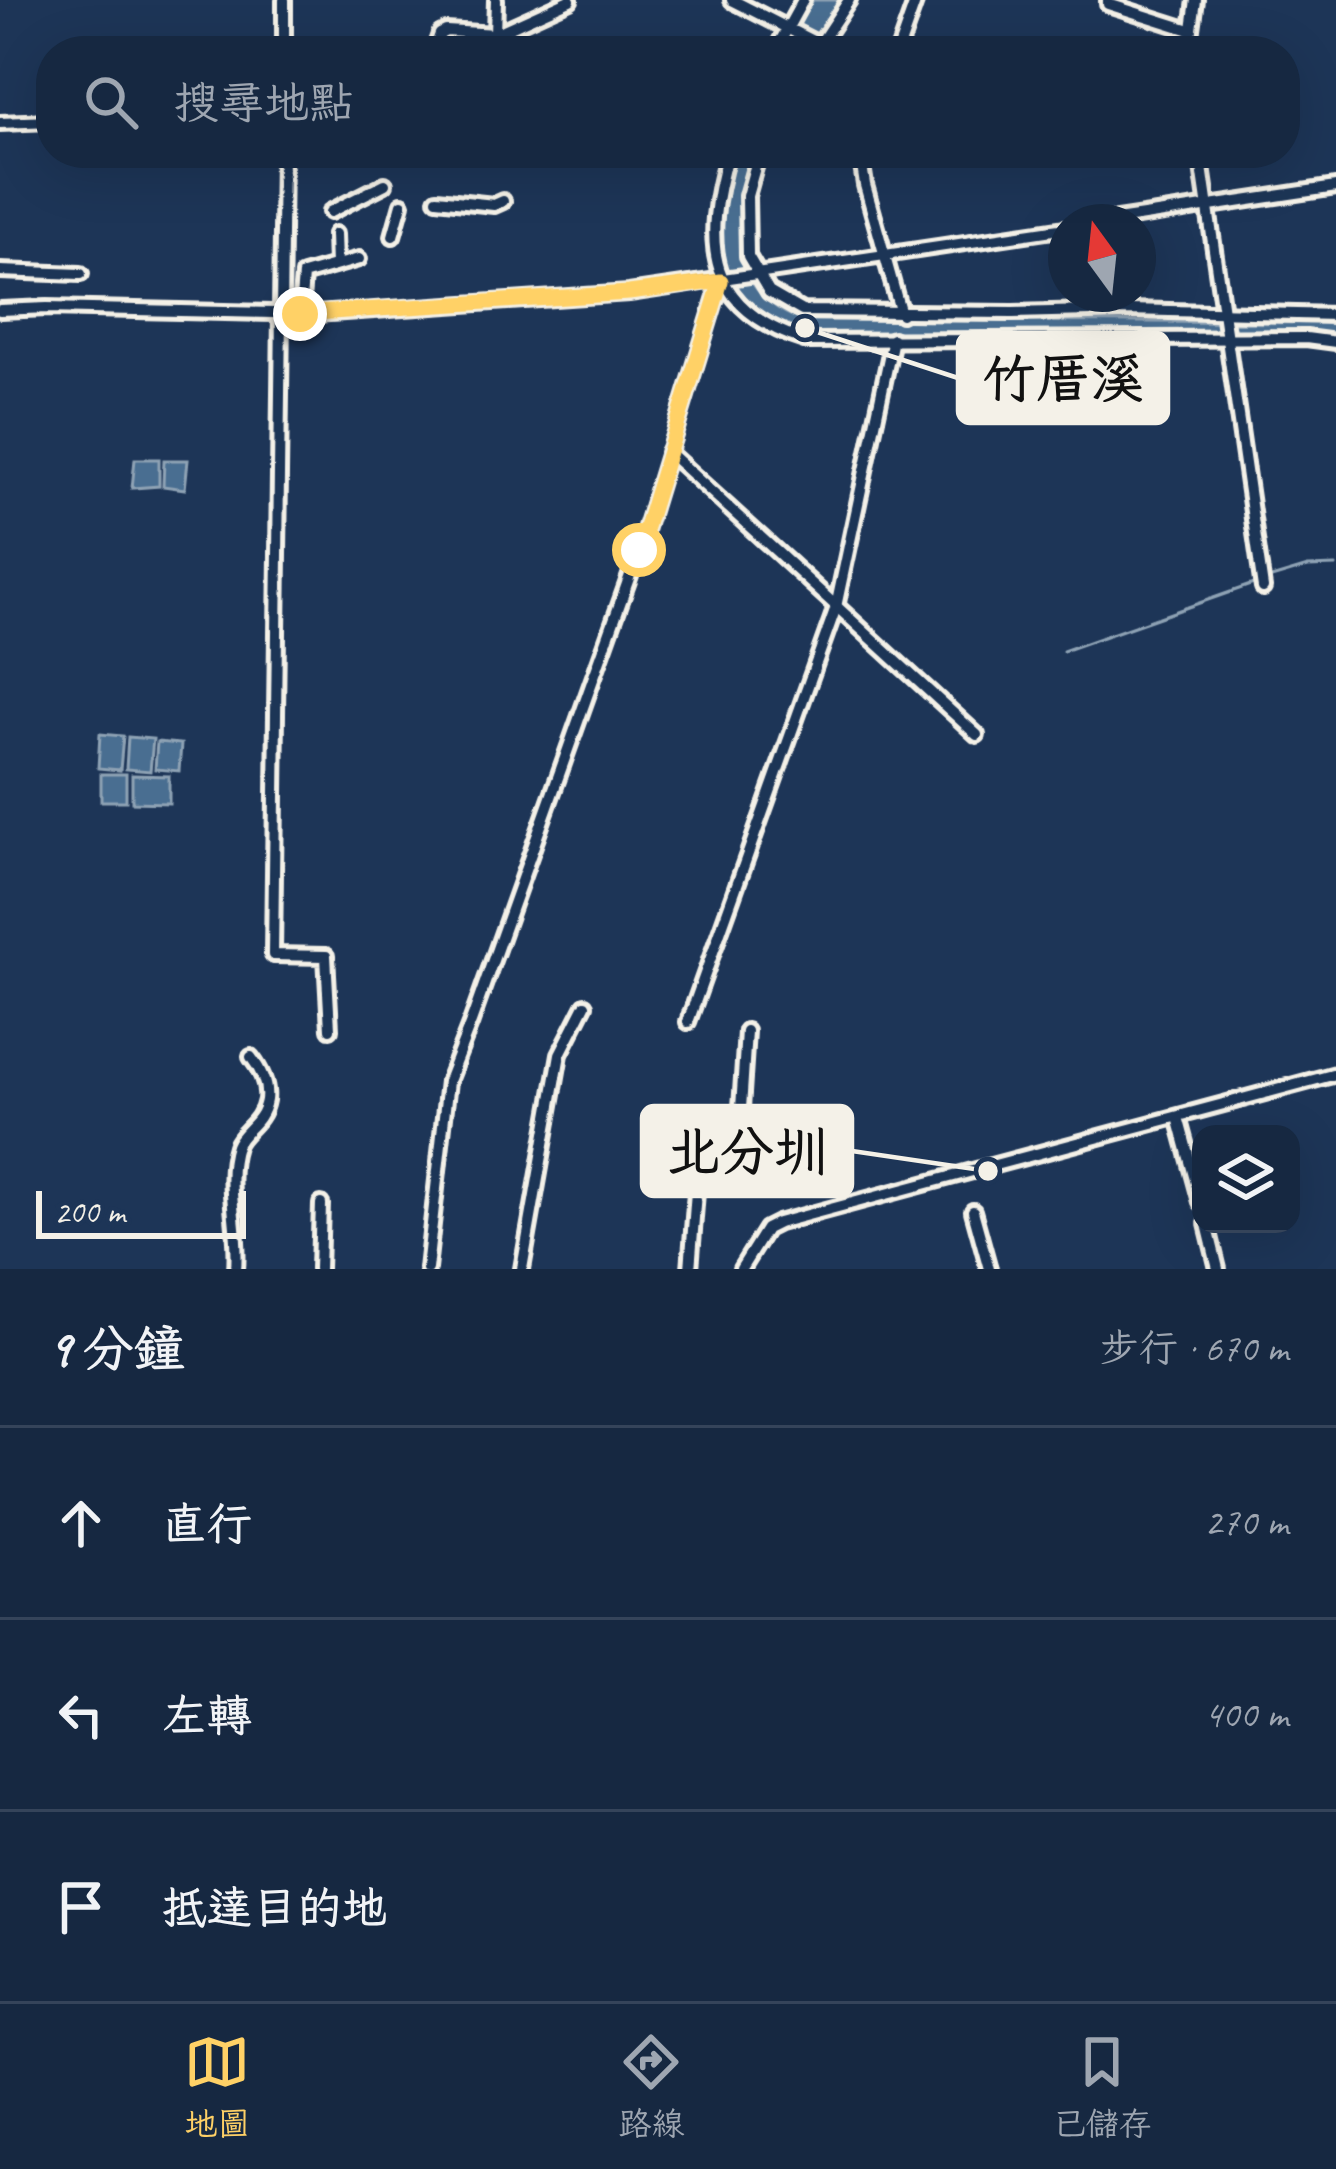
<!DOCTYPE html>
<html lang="zh-TW">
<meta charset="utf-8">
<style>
:root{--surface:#162841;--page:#23344c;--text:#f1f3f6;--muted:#9ea6b1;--line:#35445a;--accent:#ffd166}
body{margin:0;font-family:Caveat,"LXGW WenKai TC",sans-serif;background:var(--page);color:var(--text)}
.controls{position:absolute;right:36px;bottom:36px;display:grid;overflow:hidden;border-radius:24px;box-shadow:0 12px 48px #0002}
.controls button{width:108px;height:108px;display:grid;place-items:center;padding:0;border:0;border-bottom:3px solid var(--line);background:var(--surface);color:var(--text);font:60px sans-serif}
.compass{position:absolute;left:1048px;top:204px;width:108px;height:108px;border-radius:50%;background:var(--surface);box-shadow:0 12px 48px #0002;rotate:345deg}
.scale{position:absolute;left:36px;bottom:30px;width:210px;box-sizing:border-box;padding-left:12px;border:6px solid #f4f1e8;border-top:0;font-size:33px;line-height:42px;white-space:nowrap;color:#f4f1e8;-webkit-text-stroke:9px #1d3557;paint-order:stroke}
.stop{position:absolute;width:36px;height:36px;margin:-27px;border:9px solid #ffd166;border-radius:50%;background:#fff}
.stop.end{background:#ffd166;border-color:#fff;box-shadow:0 3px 12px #0008}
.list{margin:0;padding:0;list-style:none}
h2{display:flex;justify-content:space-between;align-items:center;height:156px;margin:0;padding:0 48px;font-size:51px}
h2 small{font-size:39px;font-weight:400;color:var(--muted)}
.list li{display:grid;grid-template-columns:78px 1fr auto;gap:36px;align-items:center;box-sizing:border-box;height:192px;padding:0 48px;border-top:3px solid var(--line)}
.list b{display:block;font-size:45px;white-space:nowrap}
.list em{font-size:39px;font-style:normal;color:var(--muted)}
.icon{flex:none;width:66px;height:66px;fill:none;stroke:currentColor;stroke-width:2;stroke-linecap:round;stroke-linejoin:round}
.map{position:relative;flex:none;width:1336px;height:1269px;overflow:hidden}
.search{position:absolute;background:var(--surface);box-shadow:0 12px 48px #0002;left:36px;right:36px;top:36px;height:132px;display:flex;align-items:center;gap:30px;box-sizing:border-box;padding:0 42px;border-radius:48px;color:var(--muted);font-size:45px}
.sheet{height:732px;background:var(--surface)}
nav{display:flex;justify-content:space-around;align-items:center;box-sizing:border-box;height:168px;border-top:3px solid var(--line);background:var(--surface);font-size:33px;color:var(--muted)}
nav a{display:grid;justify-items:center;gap:6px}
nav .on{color:var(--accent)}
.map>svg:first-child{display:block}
.water{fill:#4a6e91;stroke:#8ea2b4;stroke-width:3}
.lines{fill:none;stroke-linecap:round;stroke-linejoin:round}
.stream{stroke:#8ea2b4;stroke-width:3}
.minor-casing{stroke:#f4f1e8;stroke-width:20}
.minor{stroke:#1d3557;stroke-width:10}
.route{stroke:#ffd166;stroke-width:15}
.leader{fill:none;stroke:#f4f1e8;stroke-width:4.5}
.callout-dot{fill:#f4f1e8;stroke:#1d3557;stroke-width:4.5}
.callout{fill:#f4f1e8;stroke:#f4f1e8;stroke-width:4.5}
.callout-label{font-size:54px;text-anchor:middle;font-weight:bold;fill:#111}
</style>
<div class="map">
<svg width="1336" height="1269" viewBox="0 0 1336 1269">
<rect width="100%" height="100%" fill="#1d3557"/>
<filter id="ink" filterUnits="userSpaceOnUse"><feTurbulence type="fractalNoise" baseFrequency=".00833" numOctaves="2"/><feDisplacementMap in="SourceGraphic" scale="24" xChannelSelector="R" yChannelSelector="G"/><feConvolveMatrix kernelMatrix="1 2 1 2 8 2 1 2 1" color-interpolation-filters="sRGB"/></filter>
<g filter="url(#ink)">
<!-- water -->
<g class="water">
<polygon points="813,0 842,0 805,51 782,51"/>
<path d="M 731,153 L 752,153 C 736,221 721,290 802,320 L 1324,323 L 1336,325 L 1336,343 L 795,334 C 707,301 713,232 731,153 Z"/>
<polygon points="135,459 159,459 159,486 132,488"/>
<polygon points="164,460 188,460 185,489 163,486"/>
<polygon points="100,734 123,736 120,770 98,768"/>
<polygon points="128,737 153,739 150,771 126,769"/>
<polygon points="157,742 181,744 179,771 155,769"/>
<rect x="101" y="774" width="25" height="27"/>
<polygon points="132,775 169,776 169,803 132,802"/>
</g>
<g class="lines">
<!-- stream -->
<g class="stream">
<polyline points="1268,579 1308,567 1336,566"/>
<polyline points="1063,651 1259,582"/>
</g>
<!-- minor casing -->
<g class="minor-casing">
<g id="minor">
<polyline points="732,0 832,51"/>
<polyline points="1108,0 1108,4 1190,30"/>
<polyline points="495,34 496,0"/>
<polyline points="818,47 849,0"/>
<polyline points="284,51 284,0"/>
<polyline points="434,51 440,34 446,31 495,34 570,0"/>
<polyline points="775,51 803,0"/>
<polyline points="898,51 916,0"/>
<polyline points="1189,51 1196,0"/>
<polyline points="0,123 51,121"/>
<polyline points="283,153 273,955 326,956 330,1029"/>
<path d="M 728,153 C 702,244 705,310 807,341 L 1306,338 L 1336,342"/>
<polyline points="759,153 747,196 748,256 769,292 802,311 1013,313 1128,310 1336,315"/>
<polyline points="860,153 865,185 901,314"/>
<polyline points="1200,153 1263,588"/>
<polyline points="437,199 494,205 503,201"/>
<polyline points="330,212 385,184"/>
<polyline points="1104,222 1336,187"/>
<polyline points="335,234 336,265"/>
<polyline points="393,236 402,204"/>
<polyline points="0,271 81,274"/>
<polyline points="0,310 47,308 315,314 629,293 1066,228"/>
<polyline points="300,314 303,275 359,259"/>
<polyline points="668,452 977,735"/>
<polyline points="688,1022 836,607 893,339"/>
<polyline points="1178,1117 1201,1202"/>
<polyline points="973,1211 989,1269"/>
<polyline points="1207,1224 1218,1269"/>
<path d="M 236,1269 C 240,1230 224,1183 236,1146 C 242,1130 262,1124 266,1100 C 268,1084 261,1070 251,1057"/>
<polyline points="319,1269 321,1204"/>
<polyline points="427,1269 448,1081 471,1022 639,550 721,281"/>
<polyline points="522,1269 560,1054 585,1005"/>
<polyline points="690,1269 699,1153 740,1124 746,1031"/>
<polyline points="741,1269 766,1229 778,1223 1336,1074"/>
</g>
</g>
<!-- minor -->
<use href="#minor" class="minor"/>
</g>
</g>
<g class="lines" filter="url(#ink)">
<!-- route -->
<polyline class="route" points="300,314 629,293 721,281 639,550"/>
</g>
<!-- callouts -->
<path class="leader" d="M805 328L958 378M988 1171L852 1151"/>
<g class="callout-dot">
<circle cx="805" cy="328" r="12"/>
<circle cx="988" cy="1171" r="12"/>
</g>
<g class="callout">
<rect x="958" y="333" width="210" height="90" rx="12"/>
<rect x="642" y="1106" width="210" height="90" rx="12"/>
</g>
<g class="callout-label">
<text x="1063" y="397">竹厝溪</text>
<text x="747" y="1170">北分圳</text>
</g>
</svg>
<div class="controls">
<button><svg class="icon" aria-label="layers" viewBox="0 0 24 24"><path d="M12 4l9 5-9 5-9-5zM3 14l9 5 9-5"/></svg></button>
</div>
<svg class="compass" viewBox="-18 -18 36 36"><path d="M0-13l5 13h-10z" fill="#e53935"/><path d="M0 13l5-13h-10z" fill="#9ea6b1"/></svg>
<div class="scale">200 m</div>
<div class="stop" style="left:639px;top:550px"></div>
<div class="stop end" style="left:300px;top:314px"></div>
<div class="search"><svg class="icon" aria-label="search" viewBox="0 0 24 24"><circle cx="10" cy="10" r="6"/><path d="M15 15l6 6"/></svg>搜尋地點</div>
</div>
<section class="sheet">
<h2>9 分鐘<small>步行 · 670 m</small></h2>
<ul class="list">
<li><svg class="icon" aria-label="ahead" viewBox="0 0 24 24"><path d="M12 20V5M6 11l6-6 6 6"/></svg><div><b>直行</b></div><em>270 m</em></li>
<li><svg class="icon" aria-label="left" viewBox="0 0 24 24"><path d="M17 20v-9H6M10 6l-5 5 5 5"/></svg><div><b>左轉</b></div><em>400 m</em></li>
<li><svg class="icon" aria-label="arrive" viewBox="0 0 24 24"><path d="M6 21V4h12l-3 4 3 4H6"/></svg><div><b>抵達目的地</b></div></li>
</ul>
</section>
<nav>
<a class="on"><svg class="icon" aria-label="map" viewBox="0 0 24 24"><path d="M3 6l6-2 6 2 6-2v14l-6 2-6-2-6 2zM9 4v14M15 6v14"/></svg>地圖</a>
<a><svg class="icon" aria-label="directions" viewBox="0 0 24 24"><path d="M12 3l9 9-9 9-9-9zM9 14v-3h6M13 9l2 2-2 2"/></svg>路線</a>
<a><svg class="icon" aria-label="saved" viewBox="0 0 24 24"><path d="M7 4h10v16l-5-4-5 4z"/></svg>已儲存</a>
</nav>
